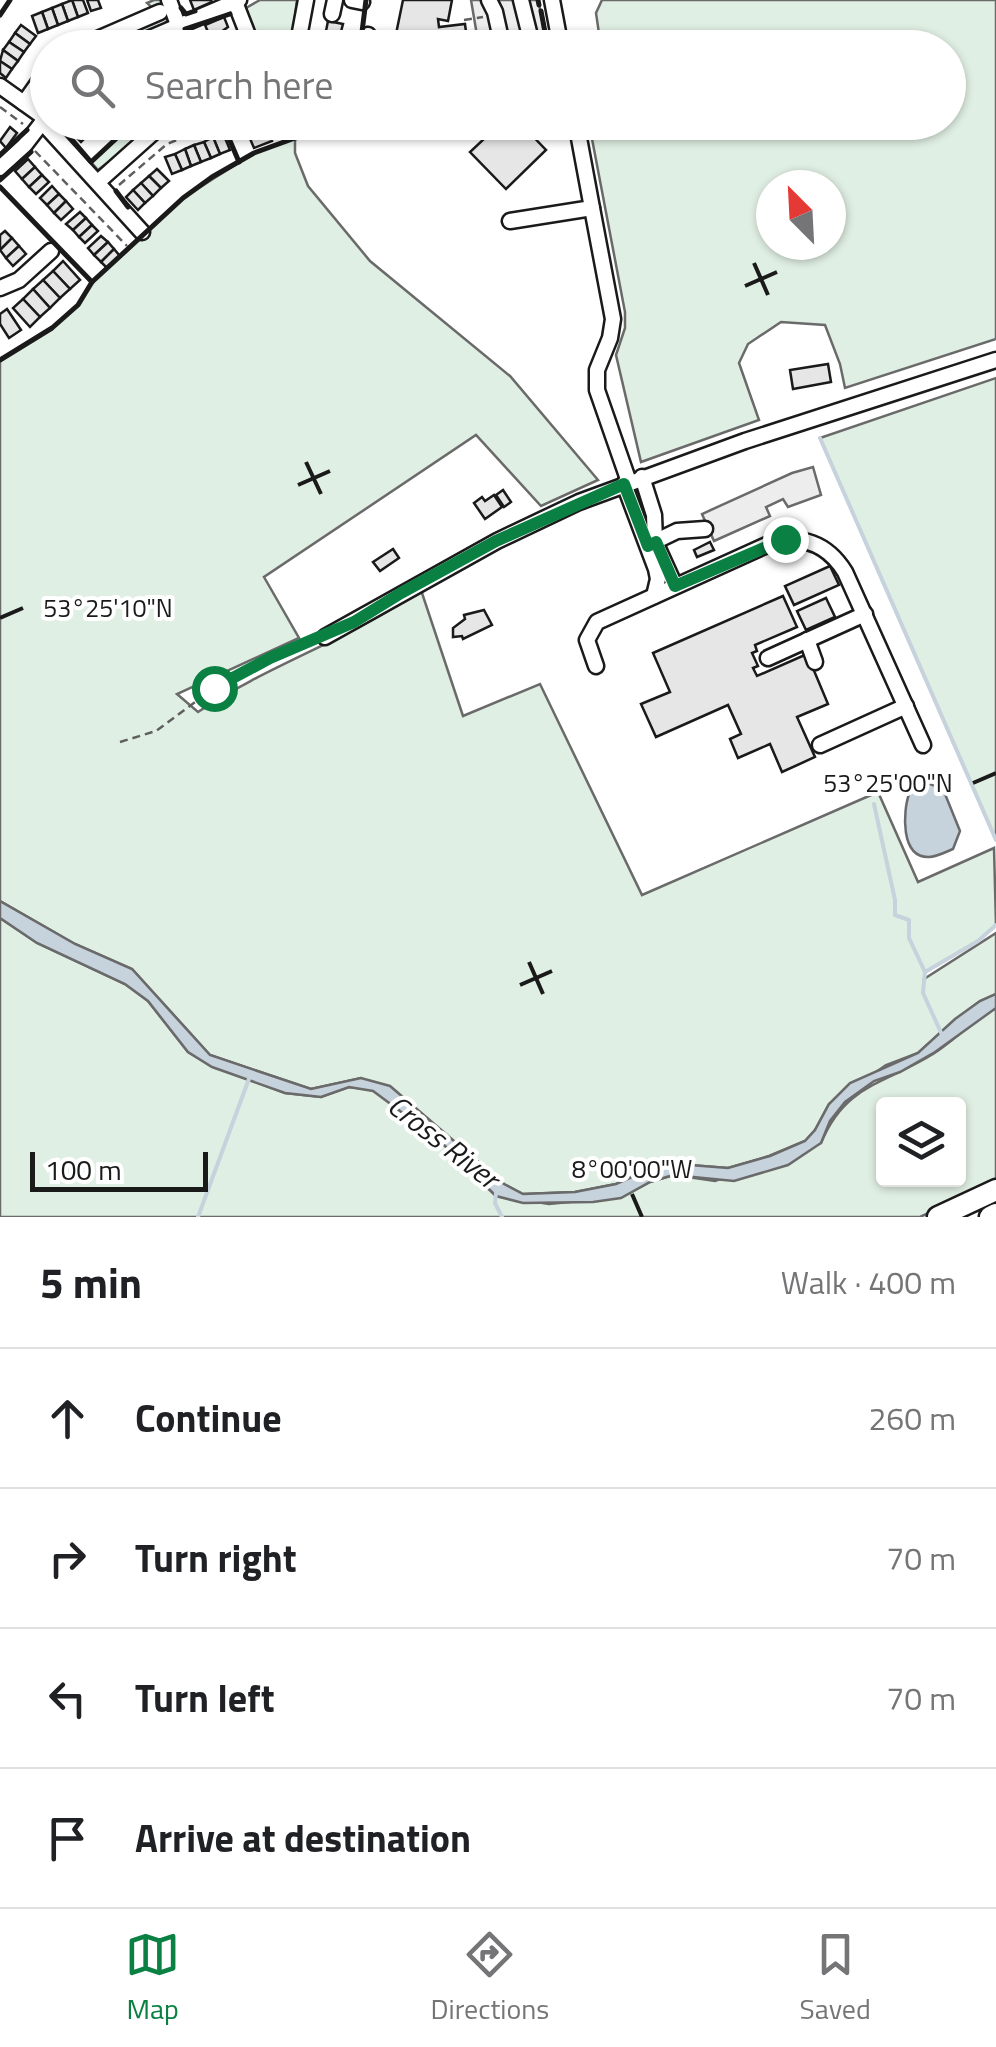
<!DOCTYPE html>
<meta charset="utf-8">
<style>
:root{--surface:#fff;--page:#f2f2f2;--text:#202124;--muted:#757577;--line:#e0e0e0;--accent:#0b8043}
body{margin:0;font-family:"Titillium Web",sans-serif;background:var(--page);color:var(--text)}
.controls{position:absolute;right:30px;bottom:30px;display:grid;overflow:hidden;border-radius:10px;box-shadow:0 2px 8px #0004}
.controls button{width:90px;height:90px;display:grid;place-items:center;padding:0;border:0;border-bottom:2px solid var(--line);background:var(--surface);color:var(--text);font:50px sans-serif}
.compass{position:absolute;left:756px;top:170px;width:90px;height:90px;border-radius:50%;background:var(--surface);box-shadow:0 2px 8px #0004;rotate:336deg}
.scale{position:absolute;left:30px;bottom:25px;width:178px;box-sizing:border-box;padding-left:10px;border:5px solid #1a1a1a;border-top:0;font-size:28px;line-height:35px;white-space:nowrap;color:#1a1a1a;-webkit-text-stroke:8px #fff;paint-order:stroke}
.stop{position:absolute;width:30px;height:30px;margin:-22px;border:8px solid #0b8043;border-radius:50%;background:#fff}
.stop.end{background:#0b8043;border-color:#fff;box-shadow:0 2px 10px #0008}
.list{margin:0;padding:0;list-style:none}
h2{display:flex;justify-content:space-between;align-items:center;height:130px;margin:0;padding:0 40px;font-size:42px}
h2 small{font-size:32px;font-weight:400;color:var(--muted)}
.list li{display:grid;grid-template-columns:65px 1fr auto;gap:30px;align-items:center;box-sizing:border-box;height:140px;padding:0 40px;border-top:2px solid var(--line)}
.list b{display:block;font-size:38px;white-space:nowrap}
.list em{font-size:32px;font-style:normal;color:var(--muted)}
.icon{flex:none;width:55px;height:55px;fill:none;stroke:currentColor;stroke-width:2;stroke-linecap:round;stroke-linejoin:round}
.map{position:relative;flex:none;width:996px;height:1217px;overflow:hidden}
.search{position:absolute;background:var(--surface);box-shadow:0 2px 8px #0004;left:30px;right:30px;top:30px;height:110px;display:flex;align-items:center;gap:25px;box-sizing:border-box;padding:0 35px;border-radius:55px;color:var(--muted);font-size:38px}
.sheet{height:690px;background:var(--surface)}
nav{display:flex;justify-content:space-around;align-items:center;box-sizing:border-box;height:140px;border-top:2px solid var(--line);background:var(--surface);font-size:28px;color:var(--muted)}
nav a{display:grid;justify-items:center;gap:5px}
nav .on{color:var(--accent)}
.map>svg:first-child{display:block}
.green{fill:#e0efe3;stroke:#6a6a6a;stroke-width:2.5;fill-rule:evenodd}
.parking{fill:#ededed;stroke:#6a6a6a;stroke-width:2.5}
.water{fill:#c6d2dc;stroke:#6a6a6a;stroke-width:2.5}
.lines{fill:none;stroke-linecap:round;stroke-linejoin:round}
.stream{stroke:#c6d2dc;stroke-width:4}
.building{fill:#e6e6e6;stroke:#1a1a1a;stroke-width:2.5}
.minor-casing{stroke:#1a1a1a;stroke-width:19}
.highway-casing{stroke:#1a1a1a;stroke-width:25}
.path{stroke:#5f5f5f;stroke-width:2.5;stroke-dasharray:8 5;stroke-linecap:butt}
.minor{stroke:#fff;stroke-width:14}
.highway{stroke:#fff;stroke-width:20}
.wall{stroke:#1a1a1a;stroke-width:5}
.route{stroke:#0b8043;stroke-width:12}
.ticks{fill:none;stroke:#1a1a1a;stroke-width:4}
.labels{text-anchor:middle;stroke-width:8;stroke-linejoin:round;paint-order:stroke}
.water-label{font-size:30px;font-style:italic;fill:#1a1a1a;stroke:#fff}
.ticks-label{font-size:25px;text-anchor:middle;fill:#1a1a1a;stroke:#fff;stroke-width:8;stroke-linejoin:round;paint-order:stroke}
</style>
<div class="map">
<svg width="996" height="1217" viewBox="0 0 996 1217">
<rect width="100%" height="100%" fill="#fff"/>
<!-- green -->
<g class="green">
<polygon points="154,0 163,0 169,19 163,25 114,47 88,48 163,18 147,3"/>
<polygon points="260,0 297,0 291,47 259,47 246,8"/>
<path d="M 602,0 L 996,0 L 996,339 L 845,388 L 840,364 L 825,325 L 781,322 L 748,344 L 739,363 L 759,420 L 641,462 L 616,355 L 625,328 L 625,312 L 589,123 L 948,122 L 948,48 L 601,47 L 596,13 ZM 771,185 L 831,185 L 831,245 L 771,245 Z"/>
<polygon points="134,123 160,123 98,170 91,162"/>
<path d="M 295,138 L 295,153 L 308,186 L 370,261 L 510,376 L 598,480 L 541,506 L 476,435 L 264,577 L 299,638 L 177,694 L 198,712 C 268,665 351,639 421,590 L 463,716 L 540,684 L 642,895 L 878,792 L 918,882 L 994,848 L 996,925 L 978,941 L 925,972 L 924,979 L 996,933 L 996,994 L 980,1001 L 956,1019 L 918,1053 L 886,1065 L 829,1104 L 815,1130 L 805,1141 L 769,1156 L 728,1168 L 664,1163 L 616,1184 L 575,1192 L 523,1194 L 504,1184 L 361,1078 L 311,1089 L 210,1055 L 132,969 L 75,944 L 0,901 L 0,360 L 52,328 L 78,305 L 92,282 L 183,198 L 254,153 Z"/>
<polygon points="996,378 996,840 820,438"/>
<path d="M 0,918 L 37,943 L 125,984 L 148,1001 L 188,1052 L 212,1066 L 285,1093 L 321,1097 L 349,1087 L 373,1090 L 439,1140 L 496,1196 L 549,1204 L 621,1197 L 650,1182 L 674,1175 L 715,1181 L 821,1143 C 845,1084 885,1084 933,1054 C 955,1040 973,1020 996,1008 L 996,1182 L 920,1217 L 0,1217 ZM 884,1104 L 958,1104 L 958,1180 L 884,1180 Z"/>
</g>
<!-- parking -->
<g class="parking">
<polygon points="471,0 538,0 548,47 479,47"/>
<polygon points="813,467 821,495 788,507 783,499 766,507 770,516 714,541 702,514 792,473"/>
</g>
<!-- water -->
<g class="water">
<path d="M 925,782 L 943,789 L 960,831 L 953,849 C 946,852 936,857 929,857 C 900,858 903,811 909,794 Z"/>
<polygon points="0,901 75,944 132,969 210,1055 311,1089 361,1078 390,1086 504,1184 523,1194 575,1192 616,1184 664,1163 728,1168 770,1156 805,1141 815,1130 829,1104 850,1083 918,1053 955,1019 980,1001 996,994 996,1008 935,1052 900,1072 874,1081 845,1102 830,1121 821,1143 788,1165 734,1181 673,1175 650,1182 621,1198 593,1202 523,1203 496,1196 439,1140 373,1091 349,1087 321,1097 285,1093 212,1067 188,1052 148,1001 125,984 37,943 0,918"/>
</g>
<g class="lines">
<!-- stream -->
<g class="stream">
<polyline points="820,438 996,840"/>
<polyline points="874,804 895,900 895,915 909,920 909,938 925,972"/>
<polyline points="943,1037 923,993 925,972 978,941 996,925"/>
<polyline points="496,1193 495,1203 502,1217"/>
<polyline points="198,1217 250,1076"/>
</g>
</g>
<!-- building -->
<g class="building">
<polygon points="72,0 83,0 88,13 78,17"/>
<polygon points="72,0 78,17 68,21 62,4"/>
<polygon points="87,0 98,0 101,8 91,11"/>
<polygon points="190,0 211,0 212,2 194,10"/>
<polygon points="403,0 452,0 448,21 438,19 439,27 465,24 468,48 389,48 387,34 396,34"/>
<polygon points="62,4 68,21 58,25 52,8"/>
<polygon points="52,8 58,25 48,29 42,12"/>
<polygon points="42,12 48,29 38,33 32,16"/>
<polygon points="224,17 228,27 211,39 205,25"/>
<polygon points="328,21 343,24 339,39 325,36"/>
<polygon points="21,25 36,36 30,44 15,33"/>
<polygon points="15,33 30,44 24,52 9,42"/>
<polygon points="220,35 222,40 231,36 235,46 214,48 211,39"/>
<polygon points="325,36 339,39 338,48 322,48"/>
<polygon points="9,42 24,52 18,61 3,50"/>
<polygon points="3,50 18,61 12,69 0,61"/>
<polygon points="0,61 12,69 6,78 0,73"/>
<polygon points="78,122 84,122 92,131 81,142 70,131"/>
<polygon points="244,122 263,122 256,125 258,130 248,134"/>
<polygon points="502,122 519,122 546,150 506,189 470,152"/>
<polygon points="10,127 17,133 6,148 0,141"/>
<polygon points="258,130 260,135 269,131 272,141 254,148 248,134"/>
<polygon points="223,133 230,150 220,154 213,137"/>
<polygon points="213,137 220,154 211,158 204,142"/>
<polygon points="204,142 211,158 201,162 194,145"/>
<polygon points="194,145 201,162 191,166 185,149"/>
<polygon points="185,149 191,166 182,170 175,154"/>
<polygon points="175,154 182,170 172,174 165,157"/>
<polygon points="28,159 35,167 22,179 15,171"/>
<polygon points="35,167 42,175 29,187 22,179"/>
<polygon points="157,169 169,181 161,188 149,176"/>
<polygon points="42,175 49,182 36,194 29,187"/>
<polygon points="149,176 161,188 153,196 141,183"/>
<polygon points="141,183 153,196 145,203 133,190"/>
<polygon points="52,186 59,194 47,205 40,198"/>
<polygon points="133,190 145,203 138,210 126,197"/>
<polygon points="59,194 66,201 54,213 47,205"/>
<polygon points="66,201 73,209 61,220 54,213"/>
<polygon points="80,212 86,218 73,230 66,224"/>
<polygon points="86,218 92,225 79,237 73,230"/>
<polygon points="92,225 98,231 85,243 79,237"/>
<polygon points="5,231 12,238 0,250 0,235"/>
<polygon points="101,236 108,242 94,255 88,248"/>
<polygon points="12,238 19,246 6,258 0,250"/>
<polygon points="108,242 114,249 101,262 94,255"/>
<polygon points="19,246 26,254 13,266 6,258"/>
<polygon points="114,249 120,256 107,268 101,262"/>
<polygon points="63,261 80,280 70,289 53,271"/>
<polygon points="53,271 70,289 60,298 43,280"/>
<polygon points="43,280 60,298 50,308 33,289"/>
<polygon points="33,289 50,308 40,317 23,299"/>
<polygon points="23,299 40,317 30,327 13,308"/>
<polygon points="7,309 21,330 9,338 0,324 0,314"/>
<polygon points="828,364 831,382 793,389 790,370"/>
<polygon points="503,490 511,502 504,507 496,495"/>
<polygon points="494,495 502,507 485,519 474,503 482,497 485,501"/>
<polygon points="710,542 714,550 697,557 694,550"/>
<polygon points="393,549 399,558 380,571 373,562"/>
<polygon points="830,566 839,585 794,605 785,586"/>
<polygon points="783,596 797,627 755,645 757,651 752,653 758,666 753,668 757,676 807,654 828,704 797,717 815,757 782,772 770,744 738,758 730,739 741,734 728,705 656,737 641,704 670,692 653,653"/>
<polygon points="826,598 835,617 806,630 797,611"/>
<polygon points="484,610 492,625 463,639 462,636 453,637 453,628 465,619 464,615"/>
</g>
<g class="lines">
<!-- minor casing -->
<g class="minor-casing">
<g id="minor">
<polyline points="169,0 178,25"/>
<polyline points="352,0 362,2"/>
<polyline points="489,0 495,12 503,48"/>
<polyline points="521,0 533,48"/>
<polyline points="552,0 561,48"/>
<polyline points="235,2 253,48"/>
<polyline points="332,14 335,0"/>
<polyline points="368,35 370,48"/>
<polyline points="77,48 160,12"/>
<polyline points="127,48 239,0"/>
<polyline points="297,48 306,0"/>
<polyline points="0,86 45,118"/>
<polyline points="24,103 48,69"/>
<polyline points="42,122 142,232"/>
<polyline points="0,168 24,146 47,116"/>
<polyline points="98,182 154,132 175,122"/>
<polyline points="592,208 613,319 610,338 597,370 597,390 629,482"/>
<polyline points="510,221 592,208 576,122"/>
<polyline points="0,288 19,280 51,251"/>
<polyline points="642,477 654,515 655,542 675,586"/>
<polyline points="624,484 656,569 658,579 654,596"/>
<polyline points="648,545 677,531 705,529"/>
<polyline points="325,637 497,541 579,502 745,441 996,360"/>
<polyline points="807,640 815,662"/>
<polyline points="768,658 865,614"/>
<path d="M 596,666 L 587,640 L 597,622 L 769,544 C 801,534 827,543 845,572 L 923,745"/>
<polyline points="820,745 906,706"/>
</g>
</g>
<!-- highway casing -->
<g class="highway-casing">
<g id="highway">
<polyline points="938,1217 996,1190"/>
<polyline points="990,1217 996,1214"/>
</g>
</g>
<!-- path -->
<g class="path">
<polyline points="464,20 483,17"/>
<polyline points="0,107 23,124"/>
<polyline points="35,151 127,246"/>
<polyline points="119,185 167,144 216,124"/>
<polyline points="120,742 156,731 214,688 270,658 314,641"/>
</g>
<!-- minor -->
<use href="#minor" class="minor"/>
<!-- highway -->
<use href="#highway" class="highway"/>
<!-- wall -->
<g class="wall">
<polyline points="538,0 539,5"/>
<polyline points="181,8 186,14 195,11"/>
<polyline points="541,11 548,48"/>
<polyline points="0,15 10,0"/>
<polyline points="192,48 185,29 230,14"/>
<polyline points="360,48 366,0"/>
<polyline points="57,122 91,162 134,122"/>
<polyline points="222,122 239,162"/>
<polyline points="0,155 27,130"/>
<polyline points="0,180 31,152"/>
<polyline points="0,187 92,282"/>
<polyline points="116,191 128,207"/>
<polyline points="0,360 52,328 78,305 92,282 183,198 212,177 254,153 295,138 358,122"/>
</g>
</g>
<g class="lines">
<!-- route -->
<polyline class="route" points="214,688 270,658 354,622 401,593 496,541 624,484 648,546 656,542 675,586 785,539"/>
</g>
<!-- ticks -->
<path class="ticks" d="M 754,263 L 768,295M 745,286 L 777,272M 306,462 L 321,494M 298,485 L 330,471M 0,618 L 23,608M 973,783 L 996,773M 529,962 L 543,994M 520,985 L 552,971M 632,1194 L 642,1217"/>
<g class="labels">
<!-- water labels -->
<g class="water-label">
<text transform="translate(443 1142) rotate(38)" y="10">Cross River</text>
</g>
</g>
<g class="ticks-label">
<text x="108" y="617">53°25'10"N</text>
<text x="888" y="792">53°25'00"N</text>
<text x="632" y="1178">8°00'00"W</text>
</g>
</svg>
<div class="controls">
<button><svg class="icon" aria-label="layers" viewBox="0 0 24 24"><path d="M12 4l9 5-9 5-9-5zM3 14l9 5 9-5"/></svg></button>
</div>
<svg class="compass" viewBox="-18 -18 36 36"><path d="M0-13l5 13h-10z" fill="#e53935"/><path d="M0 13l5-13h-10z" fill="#757577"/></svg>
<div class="scale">100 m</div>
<div class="stop" style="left:214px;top:688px"></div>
<div class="stop end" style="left:785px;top:539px"></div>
<div class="search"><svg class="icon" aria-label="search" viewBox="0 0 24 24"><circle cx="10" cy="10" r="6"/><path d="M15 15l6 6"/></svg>Search here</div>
</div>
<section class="sheet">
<h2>5 min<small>Walk · 400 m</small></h2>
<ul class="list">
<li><svg class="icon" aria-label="ahead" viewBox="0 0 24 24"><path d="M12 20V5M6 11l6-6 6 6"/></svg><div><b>Continue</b></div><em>260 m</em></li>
<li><svg class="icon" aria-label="right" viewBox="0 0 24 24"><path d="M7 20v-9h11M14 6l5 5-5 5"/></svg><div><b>Turn right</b></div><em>70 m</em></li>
<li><svg class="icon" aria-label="left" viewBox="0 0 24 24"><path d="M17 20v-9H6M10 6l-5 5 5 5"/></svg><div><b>Turn left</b></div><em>70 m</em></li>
<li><svg class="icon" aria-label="arrive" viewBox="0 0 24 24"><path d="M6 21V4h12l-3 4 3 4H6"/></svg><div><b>Arrive at destination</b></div></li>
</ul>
</section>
<nav>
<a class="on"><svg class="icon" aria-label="map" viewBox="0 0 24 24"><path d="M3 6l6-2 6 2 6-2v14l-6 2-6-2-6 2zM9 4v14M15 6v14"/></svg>Map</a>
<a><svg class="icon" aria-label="directions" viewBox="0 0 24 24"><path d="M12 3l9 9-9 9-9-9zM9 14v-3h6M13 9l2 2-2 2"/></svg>Directions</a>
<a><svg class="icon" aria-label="saved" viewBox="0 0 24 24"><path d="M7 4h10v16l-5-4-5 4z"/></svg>Saved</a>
</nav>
